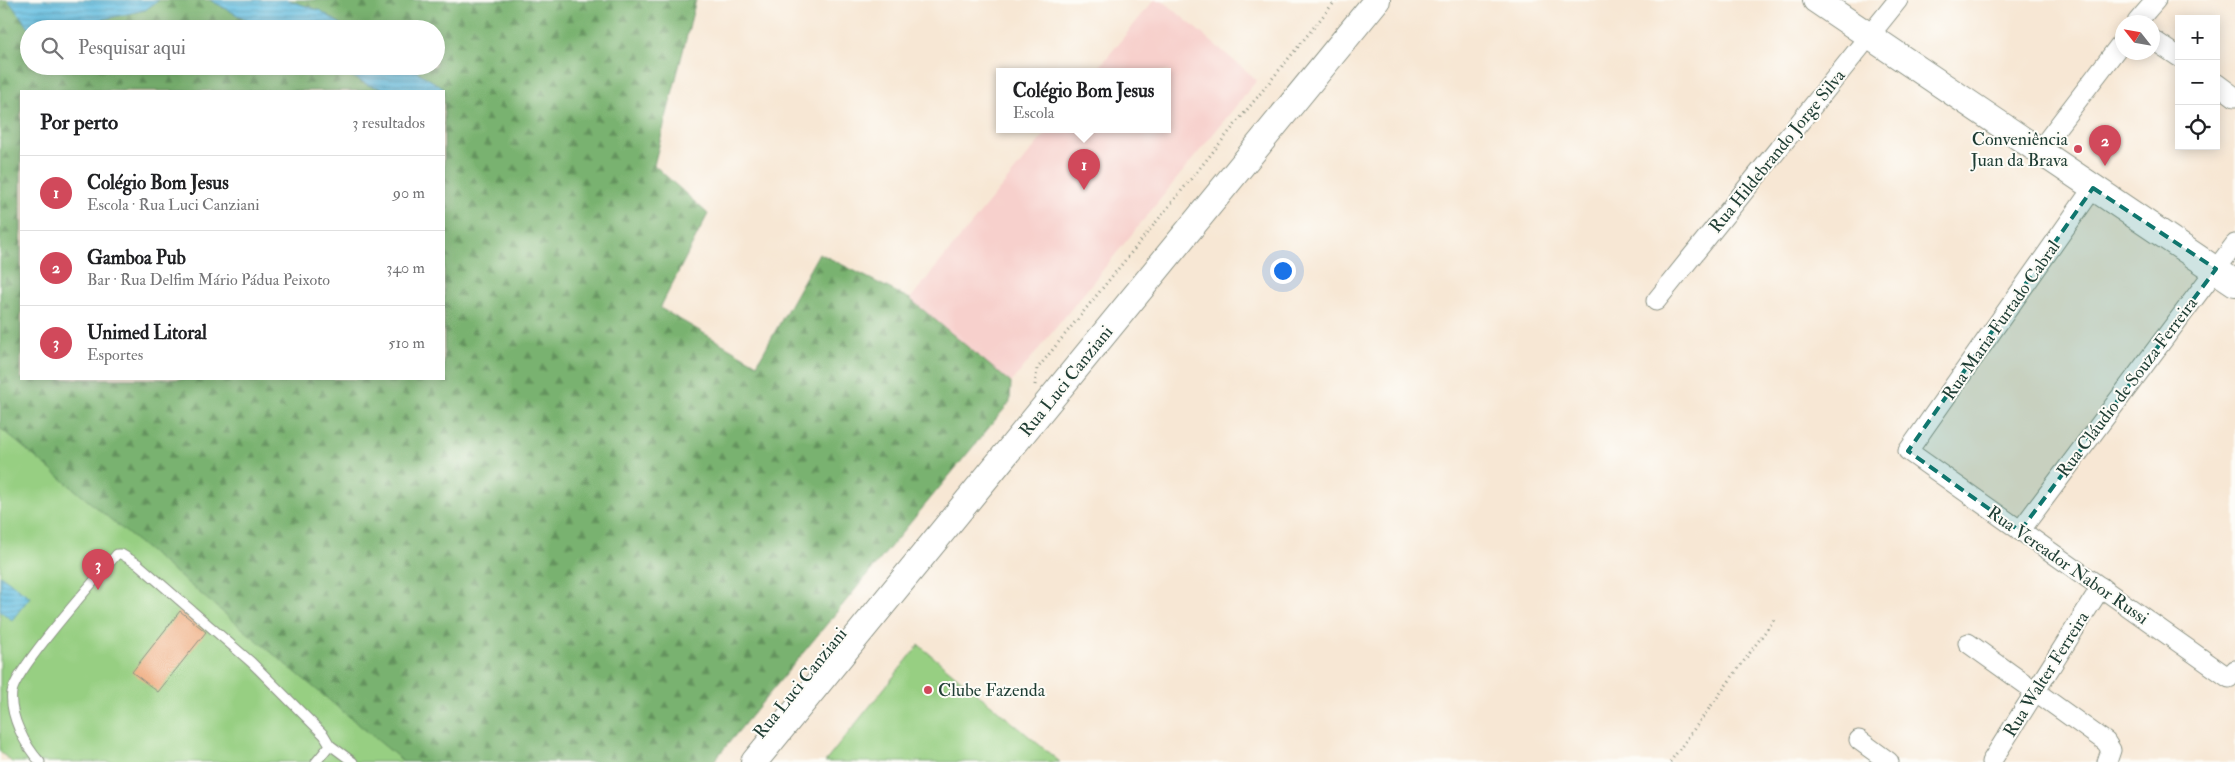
<!DOCTYPE html>
<html lang="pt">
<meta charset="utf-8">
<style>
:root{--surface:#fff;--page:#f6f6f6;--text:#202124;--muted:#757577;--line:#e0e0e0;--accent:#d1495b}
body{margin:0;font-family:"IM FELL Double Pica",serif;background:var(--page);color:var(--text)}
.controls{position:absolute;right:15px;top:15px;display:grid;overflow:hidden;border-radius:0px;box-shadow:0 2px 12px #0003}
.controls button{width:45px;height:45px;display:grid;place-items:center;padding:0;border:0;border-bottom:1px solid var(--line);background:var(--surface);color:var(--text);font:25px sans-serif}
.compass{position:absolute;left:2115px;top:15px;width:45px;height:45px;border-radius:50%;background:var(--surface);box-shadow:0 2px 12px #0003;rotate:301deg}
.you{position:absolute;left:1282px;top:270px;width:18px;height:18px;margin:-12px;border:4px solid #fff;border-radius:50%;background:#1a73e8;box-shadow:0 0 0 8px #1a73e833}
.badge{display:grid;place-items:center;width:32px;height:32px;border-radius:50%;background:var(--accent);color:#fff;font-size:16px;font-weight:700}
.pin{position:absolute;translate:-50% -41px;filter:drop-shadow(0 1px 2px #0008)}
.pin::after{content:'';position:absolute;top:26px;width:18px;height:15px;background:inherit;clip-path:polygon(0 0,100% 0,50% 100%)}
.popup{position:absolute;left:996px;top:68px;width:175px;height:65px;box-sizing:border-box;display:grid;place-content:center;border-radius:0px;background:var(--surface);filter:drop-shadow(0 1px 4px #0005);font-size:16px;white-space:nowrap;color:var(--muted)}
.popup b{font-size:19px;color:var(--text)}
.popup::after{content:'';position:absolute;left:50%;top:100%;margin-left:-10px;border:10px solid transparent;border-top-color:var(--surface)}
.list{margin:0;padding:0;list-style:none}
h2{display:flex;justify-content:space-between;align-items:center;height:65px;margin:0;padding:0 20px;font-size:21px}
h2 small{font-size:16px;font-weight:400;color:var(--muted)}
.list li{display:grid;grid-template-columns:32px 1fr auto;gap:15px;align-items:center;box-sizing:border-box;height:75px;padding:0 20px;border-top:1px solid var(--line)}
.list b{display:block;font-size:19px;white-space:nowrap}
.list p{margin:0;font-size:16px;white-space:nowrap;color:var(--muted)}
.list em{font-size:16px;font-style:normal;color:var(--muted)}
.icon{flex:none;width:28px;height:28px;fill:none;stroke:currentColor;stroke-width:2;stroke-linecap:round;stroke-linejoin:round}
.map{position:relative;flex:none;width:2235px;height:762px;overflow:hidden}
.search{position:absolute;background:var(--surface);box-shadow:0 2px 12px #0003;left:20px;top:20px;width:425px;height:55px;display:flex;align-items:center;gap:12px;box-sizing:border-box;padding:0 18px;border-radius:28px;color:var(--muted);font-size:19px}
.panel{position:absolute;background:var(--surface);box-shadow:0 2px 12px #0003;left:20px;top:90px;width:425px;height:290px;border-radius:0px}
.map>svg:first-child{display:block}
.built{fill:#f7d0cc}
.forest{fill:url(#forest-firs);stroke:#4c7852}
.green{fill:#97cf82;stroke:#5b865b}
.water{fill:url(#water-rules);stroke:#407d8a}
.building{fill:#eea779}
.lines{fill:none;stroke-linecap:round;stroke-linejoin:round}
.service-casing{stroke:#8b9284;stroke-width:11}
.minor-casing{stroke:#8b9284;stroke-width:21}
.secondary-casing{stroke:#8b9284;stroke-width:28}
.path{stroke:#8b9284;stroke-width:3;stroke-dasharray:1 4;stroke-linecap:butt}
.service{stroke:#fff;stroke-width:9}
.minor{stroke:#fff;stroke-width:19}
.secondary{stroke:#fff;stroke-width:26}
.marked{fill:#0f766e;fill-opacity:0.2;stroke:#0f766e;stroke-width:4;stroke-dasharray:10 6;stroke-linejoin:round}
.poi-dot{fill:#d1495b;stroke:#fdfcf7;stroke-width:2}
.labels{text-anchor:middle;stroke-width:4;stroke-linejoin:round;paint-order:stroke}
.poi-label{font-size:18px;fill:#1f3d34;stroke:#fdfcf7;text-anchor:end}
.street-label{font-size:18px;fill:#1f3d34;stroke:#fdfcf7}
</style>
<div class="map">
<svg width="2235" height="762" viewBox="0 0 2235 762">
<defs>
<pattern id="forest-firs" width="22" height="20" patternUnits="userSpaceOnUse" patternTransform="scale(1.25)"><rect width="22" height="20" fill="#79b270"/><path d="M5 1l3.5 6h-7zM16 11l3.5 6h-7z" fill="#63925d"/></pattern>
<pattern id="water-rules" width="6" height="5" patternUnits="userSpaceOnUse" patternTransform="scale(1.25)"><rect width="6" height="5" fill="#62bde0"/><path d="M0 2.5h6" fill="none" stroke="#509bb6"/></pattern>
</defs>
<rect width="100%" height="100%" fill="#fdfcf7"/>
<filter id="ink" filterUnits="userSpaceOnUse"><feTurbulence type="fractalNoise" baseFrequency=".02" numOctaves="2"/><feDisplacementMap in="SourceGraphic" scale="10" xChannelSelector="R" yChannelSelector="G"/><feConvolveMatrix kernelMatrix="1 2 1 2 8 2 1 2 1" color-interpolation-filters="sRGB"/></filter>
<filter id="wash" filterUnits="userSpaceOnUse"><feTurbulence type="fractalNoise" baseFrequency=".0096" numOctaves="4" result="noise"/><feDisplacementMap in="SourceGraphic" scale="20" xChannelSelector="R" yChannelSelector="G"/><feGaussianBlur stdDeviation="1.12" result="paint"/><feColorMatrix in="noise" values="0 0 0 0 0 0 0 0 0 0 0 0 0 0 0 0 0 1.4 0 .05"/><feComposite in="paint" operator="in"/></filter>
<g filter="url(#wash)">
<rect width="100%" height="100%" fill="#f7e7d4"/>
<!-- built -->
<polygon class="built" points="1154,0 1162,0 1257,80 1011,383 910,299 1049,129 1168,129 1168,71 1096,71"/>
<!-- forest -->
<g class="forest">
<polygon points="0,0 8,0 30,29 29,66 115,66 122,69 138,66 333,66 368,85 393,91 21,91 21,379 444,379 444,91 443,88 408,66 436,66 436,29 348,29 321,11 288,0 696,0 654,165 708,214 660,308 757,364 819,253 910,299 1011,383 1010,402 713,762 404,762 0,428"/>
<polygon points="159,0 210,0 263,29 67,27 145,10"/>
</g>
<!-- green -->
<g class="green">
<polygon points="0,428 404,762 12,762 0,752"/>
<polygon points="919,645 1060,762 825,762"/>
</g>
<!-- water -->
<g class="water">
<polygon points="8,0 159,0 145,10 68,27 70,29 30,29"/>
<polygon points="210,0 288,0 321,11 348,29 263,29"/>
<polygon points="333,66 408,66 443,88 443,91 393,91 368,85"/>
<polygon points="0,575 30,597 12,620 0,611"/>
</g>
<g id="blocks">
<!-- building -->
<polygon class="building" points="180,611 206,632 158,692 132,672"/>
</g>
</g>
<g filter="url(#ink)">
<use href="#blocks" fill-opacity="0" stroke="#8b9284" stroke-width="1"/>
<g class="lines">
<!-- service casing -->
<g class="service-casing">
<g id="service">
<polyline points="330,745 353,762"/>
<path d="M 40,762 C 25,746 9,715 12,692 C 16,668 97,578 117,554 L 121,554 L 138,564 L 251,662 L 324,735 L 330,745 L 316,762"/>
</g>
</g>
<!-- minor casing -->
<g class="minor-casing">
<g id="minor">
<polyline points="2137,22 2156,0"/>
<polyline points="2152,39 2179,57"/>
<polyline points="2216,83 2235,97"/>
<polyline points="2039,151 2122,42"/>
<polyline points="2093,188 1908,451 2229,678 2235,670"/>
<polyline points="1656,301 1898,0"/>
<polyline points="2020,531 2235,244"/>
<polyline points="1968,643 2106,742 2111,750 2107,762"/>
<polyline points="1859,740 1889,762"/>
<polyline points="1991,762 2101,587"/>
</g>
</g>
<!-- secondary casing -->
<g class="secondary-casing">
<g id="secondary">
<polyline points="1816,0 2235,283"/>
<polyline points="754,762 1377,0"/>
</g>
</g>
<!-- path -->
<g class="path">
<polyline points="1035,385 1037,369 1336,0"/>
<polyline points="1670,762 1776,617"/>
</g>
<!-- service -->
<use href="#service" class="service"/>
<!-- minor -->
<use href="#minor" class="minor"/>
<!-- secondary -->
<use href="#secondary" class="secondary"/>
</g>
</g>
<!-- marked area -->
<path class="marked" d="M 2093,188 L 2216,269 L 2020,531 L 1908,451 Z"/>
<!-- markers -->
<g class="poi-dot">
<circle cx="2078" cy="149" r="5"/>
<circle cx="928" cy="690" r="5"/>
</g>
<g class="labels">
<!-- poi labels -->
<g class="poi-label">
<text x="2068" y="145">Conveniência<tspan x="2068" dy="21">Juan da Brava</tspan></text>
<text x="938" y="696" text-anchor="start">Clube Fazenda</text>
</g>
<!-- street labels -->
<g class="street-label">
<text transform="translate(1777 151) rotate(-51)" y="6">Rua Hildebrando Jorge Silva</text>
<text transform="translate(2001 320) rotate(-55)" y="6">Rua Maria Furtado Cabral</text>
<text transform="translate(1066 381) rotate(-51)" y="6">Rua Luci Canziani</text>
<text transform="translate(2127 387) rotate(-53)" y="6">Rua Cláudio de Souza Ferreira</text>
<text transform="translate(2068 565) rotate(35)" y="6">Rua Vereador Nabor Russi</text>
<text transform="translate(2046 674) rotate(-58)" y="6">Rua Walter Ferreira</text>
<text transform="translate(800 683) rotate(-51)" y="6">Rua Luci Canziani</text>
</g>
</g>
</svg>
<div class="controls">
<button>+</button>
<button>−</button>
<button><svg class="icon" aria-label="locate" viewBox="0 0 24 24"><circle cx="12" cy="12" r="6"/><path d="M12 2v4M12 18v4M2 12h4M18 12h4"/></svg></button>
</div>
<svg class="compass" viewBox="-18 -18 36 36"><path d="M0-13l5 13h-10z" fill="#e53935"/><path d="M0 13l5-13h-10z" fill="#757577"/></svg>
<div class="you"></div>
<div class="pin badge" style="left:1084px;top:190px">1</div>
<div class="popup"><b>Colégio Bom Jesus</b>Escola</div>
<div class="pin badge" style="left:2105px;top:166px">2</div>
<div class="pin badge" style="left:98px;top:590px">3</div>
<div class="search"><svg class="icon" aria-label="search" viewBox="0 0 24 24"><circle cx="10" cy="10" r="6"/><path d="M15 15l6 6"/></svg>Pesquisar aqui</div>
<section class="panel">
<h2>Por perto<small>3 resultados</small></h2>
<ul class="list">
<li><span class="badge">1</span><div><b>Colégio Bom Jesus</b><p>Escola · Rua Luci Canziani</p></div><em>90 m</em></li>
<li><span class="badge">2</span><div><b>Gamboa Pub</b><p>Bar · Rua Delfim Mário Pádua Peixoto</p></div><em>340 m</em></li>
<li><span class="badge">3</span><div><b>Unimed Litoral</b><p>Esportes</p></div><em>510 m</em></li>
</ul>
</section>
</div>
